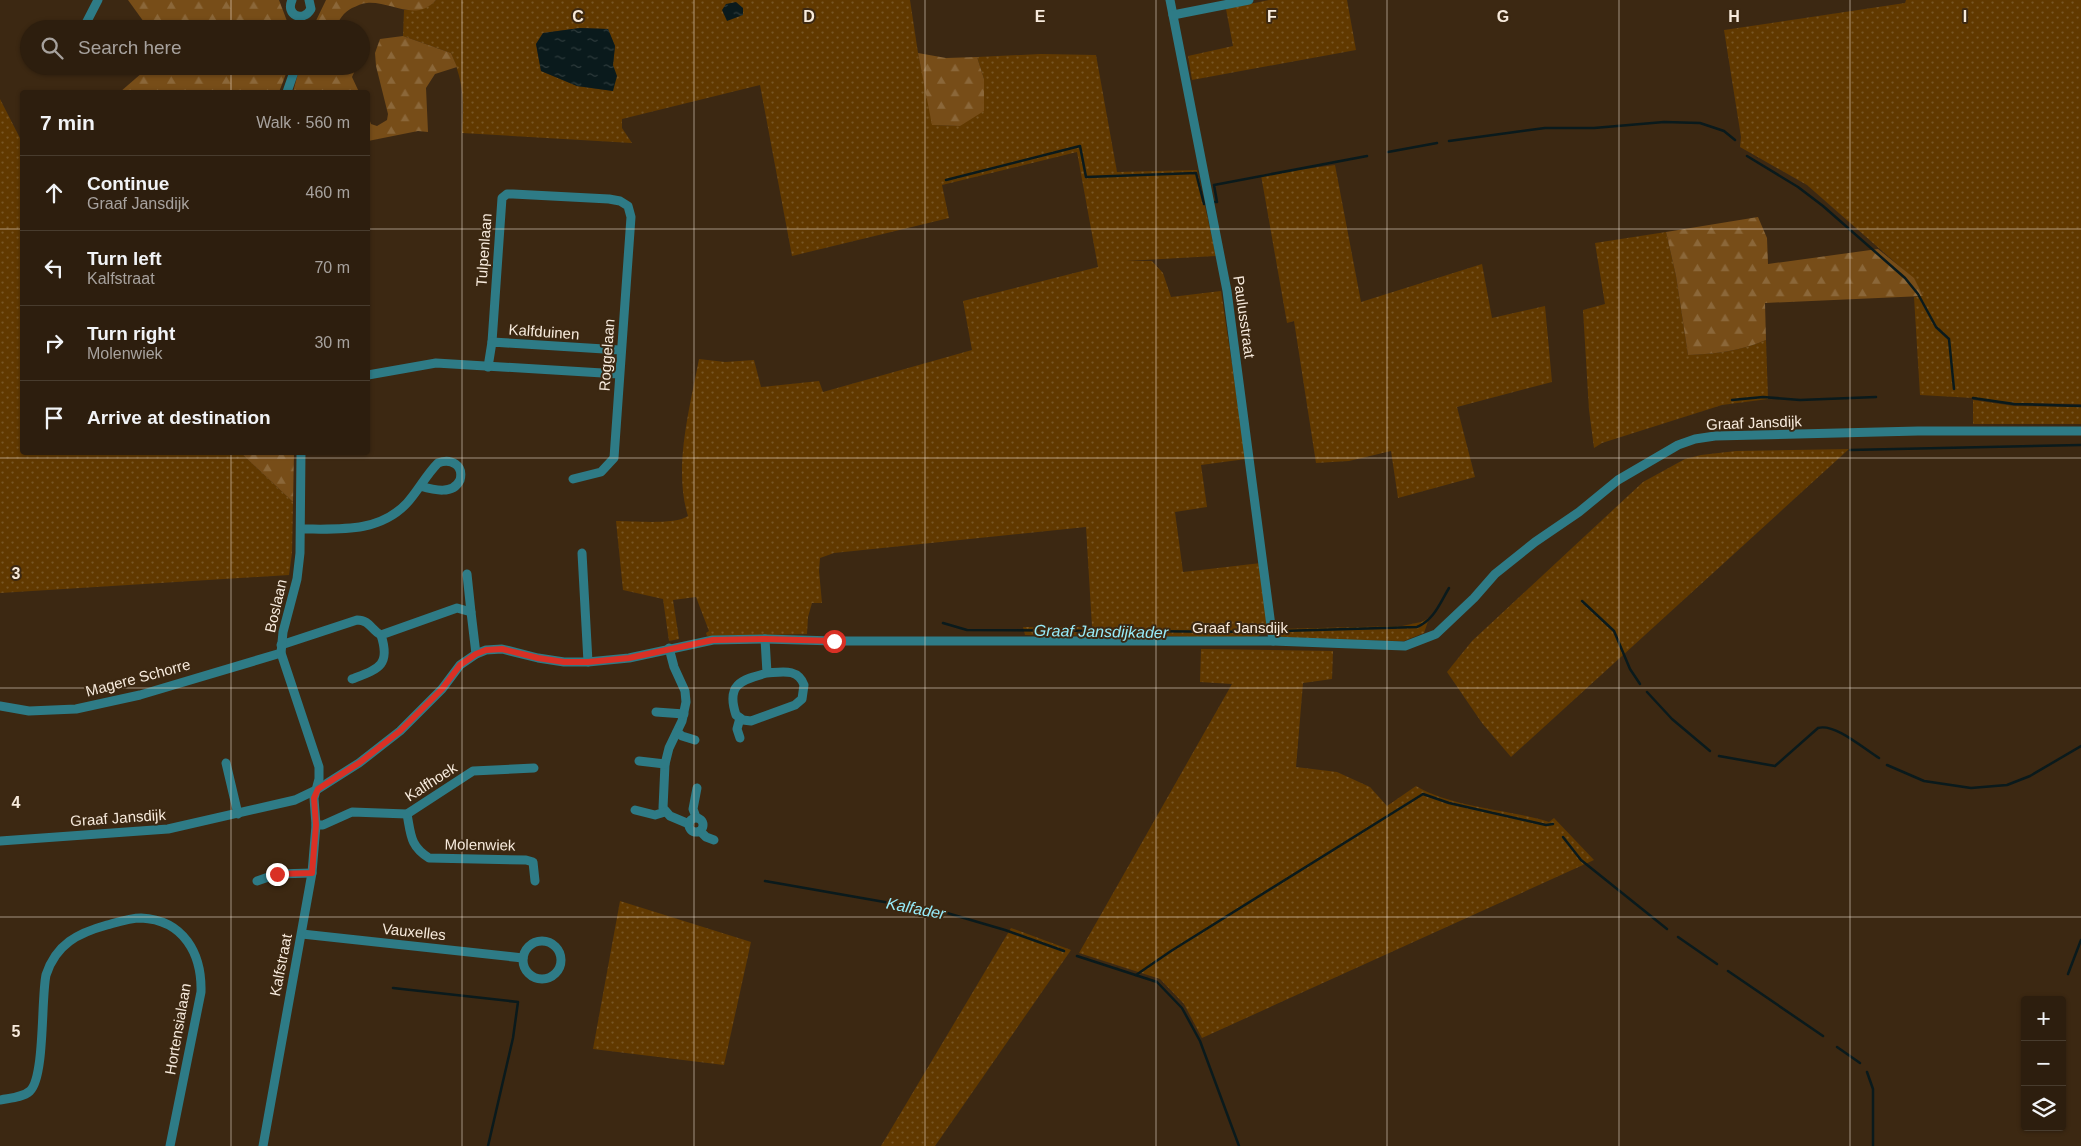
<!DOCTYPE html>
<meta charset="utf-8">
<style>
:root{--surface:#2d1e0e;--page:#392b1c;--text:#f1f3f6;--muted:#a7a29e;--line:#483c2e}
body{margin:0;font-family:Arial,sans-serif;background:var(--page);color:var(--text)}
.controls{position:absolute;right:15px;bottom:15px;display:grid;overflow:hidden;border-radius:5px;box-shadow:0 1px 4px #0004}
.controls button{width:45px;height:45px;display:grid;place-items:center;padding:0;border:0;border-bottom:1px solid var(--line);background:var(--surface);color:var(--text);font:25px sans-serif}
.stop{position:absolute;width:15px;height:15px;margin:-11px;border:4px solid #d93025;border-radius:50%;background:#fff}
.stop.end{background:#d93025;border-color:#fff;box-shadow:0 1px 5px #0008}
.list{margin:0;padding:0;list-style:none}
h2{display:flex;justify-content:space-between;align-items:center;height:65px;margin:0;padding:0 20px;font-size:21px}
h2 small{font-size:16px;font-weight:400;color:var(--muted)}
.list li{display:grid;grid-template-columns:32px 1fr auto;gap:15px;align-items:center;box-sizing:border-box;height:75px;padding:0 20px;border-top:1px solid var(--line)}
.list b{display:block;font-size:19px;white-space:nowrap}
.list p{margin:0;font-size:16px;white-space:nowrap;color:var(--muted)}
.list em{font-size:16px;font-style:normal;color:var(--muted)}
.icon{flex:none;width:28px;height:28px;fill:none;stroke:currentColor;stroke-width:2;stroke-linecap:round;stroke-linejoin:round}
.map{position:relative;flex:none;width:2081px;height:1146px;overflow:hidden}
.search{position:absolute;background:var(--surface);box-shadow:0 1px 4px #0004;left:20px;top:20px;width:350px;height:55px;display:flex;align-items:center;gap:12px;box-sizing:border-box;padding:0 18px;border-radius:28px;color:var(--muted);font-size:19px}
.panel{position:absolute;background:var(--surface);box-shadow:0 1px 4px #0004;left:20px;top:90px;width:350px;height:365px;border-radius:5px}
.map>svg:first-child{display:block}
.grass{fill:url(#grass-dots);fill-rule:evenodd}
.forest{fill:url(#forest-firs)}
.water{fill:url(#water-ripples)}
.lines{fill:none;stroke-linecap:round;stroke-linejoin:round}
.stream{stroke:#0a1a1c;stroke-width:2.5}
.street{stroke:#2e7b86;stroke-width:9}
.route{stroke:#d93025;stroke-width:6}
.grid{fill:none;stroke:#f7eadc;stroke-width:1;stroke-opacity:0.55}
.labels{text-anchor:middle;stroke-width:4;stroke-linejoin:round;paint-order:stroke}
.street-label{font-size:15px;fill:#f7eadc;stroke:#3c2812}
.water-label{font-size:16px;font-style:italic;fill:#97ebf9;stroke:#3c2812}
.grid-label{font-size:16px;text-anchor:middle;font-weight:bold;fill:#f7eadc;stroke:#3c2812;stroke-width:4;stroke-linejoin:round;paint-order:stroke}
</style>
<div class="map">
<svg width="2081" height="1146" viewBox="0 0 2081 1146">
<defs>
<pattern id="grass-dots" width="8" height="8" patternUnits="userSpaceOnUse" patternTransform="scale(1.25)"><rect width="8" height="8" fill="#613900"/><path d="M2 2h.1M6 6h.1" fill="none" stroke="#785625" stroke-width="1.8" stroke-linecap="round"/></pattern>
<pattern id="forest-firs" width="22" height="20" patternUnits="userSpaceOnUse" patternTransform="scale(1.25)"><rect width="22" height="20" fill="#774d18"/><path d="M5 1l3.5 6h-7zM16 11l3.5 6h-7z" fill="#8b6739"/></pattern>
<pattern id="water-ripples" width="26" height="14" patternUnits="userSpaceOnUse" patternTransform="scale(1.25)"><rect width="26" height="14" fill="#0a1a1c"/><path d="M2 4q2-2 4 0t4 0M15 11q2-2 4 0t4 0" fill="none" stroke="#2e3b3c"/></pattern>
</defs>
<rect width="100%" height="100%" fill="#3c2812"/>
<!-- grass -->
<g class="grass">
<path d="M 436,0 L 910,0 L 918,53 L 933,125 L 960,126 L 984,79 L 977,57 L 1041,54 L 1096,55 L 1117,172 L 1197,170 L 1216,256 L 1126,261 L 1152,261 L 1163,273 L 1171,297 L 1221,291 L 1246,459 L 1201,465 L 1207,507 L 1175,512 L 1183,572 L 1261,563 L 1268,626 L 1259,636 L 1253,639 L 1167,636 L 1165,638 L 1136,639 L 1134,636 L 1025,635 L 1023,627 L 1092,627 L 1086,527 L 834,553 L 820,558 L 819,571 L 822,603 L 812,603 L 808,617 L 807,634 L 707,636 L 706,633 L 709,631 L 696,597 L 673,600 L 679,639 L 669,641 L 663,599 L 623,590 L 616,521 C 633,521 676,525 688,516 C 673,469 690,407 699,359 L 725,362 L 754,360 L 761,387 L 819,381 L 823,392 L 972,350 L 963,301 L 1098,267 L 1077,152 L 942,185 L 949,218 L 792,256 L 760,85 L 622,119 L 622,128 L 632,143 L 462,133 C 464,101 464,83 451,53 L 403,36 L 404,10 C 417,10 427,10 436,0 ZM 580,28 L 608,29 L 615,46 L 613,65 L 613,91 L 577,86 L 541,71 L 536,44 L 543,33 Z"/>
<polygon points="1269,0 1347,0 1356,50 1192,80 1188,56 1233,46 1226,9"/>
<polygon points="1906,0 2081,0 2081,404 2014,403 1973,398 1920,395 1914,297 1923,296 1914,279 1807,185 1740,147 1741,137 1724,30 1905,3"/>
<polygon points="0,99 22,142 22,452 241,453 293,502 292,553 289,575 0,593"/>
<polygon points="1335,165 1361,302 1482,264 1492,318 1545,306 1552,382 1457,407 1475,477 1398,498 1391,451 1349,461 1316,463 1294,321 1287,323 1261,175"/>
<path d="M 1666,232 L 1676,276 L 1688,355 C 1715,354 1741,351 1766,340 L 1768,399 L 1722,405 L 1602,443 L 1594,448 L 1589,410 L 1583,310 L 1605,304 L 1595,243 Z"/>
<polygon points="1973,400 2014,406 2081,407 2081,424 1973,424"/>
<polygon points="1849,449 1511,757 1482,723 1447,672 1472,641 1643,482 1685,459 1701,455 1736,451"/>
<polygon points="1429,618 1424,633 1404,641 1286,639 1278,635 1275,629 1402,626 1421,622"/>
<path d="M 1201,649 L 1333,651 L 1332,679 L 1303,683 L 1296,767 L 1337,772 L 1370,787 L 1387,806 L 1416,786 C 1453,808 1508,809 1549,822 L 1554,818 L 1594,860 L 1202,1038 L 1184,1004 L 1160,979 L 1079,953 L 1232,684 L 1200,682 Z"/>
<polygon points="620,901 751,942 724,1065 593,1049"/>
<polygon points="1011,928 1071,950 935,1146 881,1146"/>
</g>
<!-- forest -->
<g class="forest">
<polygon points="128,0 279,0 290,29 149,29"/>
<path d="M 326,0 L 436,0 C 416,23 391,1 367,3 C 362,3 357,6 352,8 C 344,12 338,20 336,29 L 312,29 Z"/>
<polygon points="403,36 451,53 457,67 435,74 426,88 428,132 418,131 368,141 368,116 371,124 377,126 387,120 388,114 376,66 375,53 380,39"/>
<polygon points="918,53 946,58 977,57 984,79 984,111 960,126 932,125"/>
<polygon points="150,66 289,66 279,92 120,92"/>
<polygon points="300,66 357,66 352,77 359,92 293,92"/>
<path d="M 1758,217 L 1767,238 L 1768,264 L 1878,249 L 1914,278 L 1923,296 L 1765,303 L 1766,340 C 1741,351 1715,354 1688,355 L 1676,276 L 1666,232 Z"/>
<polygon points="241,453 294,453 293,502"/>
</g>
<!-- water -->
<g class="water">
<polygon points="736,2 743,8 743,15 727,21 722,10 726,4"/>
<polygon points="580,28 608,29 615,46 613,65 617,76 613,91 577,86 541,71 536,44 543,33"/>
</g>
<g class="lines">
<!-- stream -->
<g class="stream">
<polyline points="1449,141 1545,128 1594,128 1664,122 1700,123 1724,131 1735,140"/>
<polyline points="1388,152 1437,143"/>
<polyline points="1747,156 1798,187 1823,206 1905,278 1918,294 1936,327 1949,339 1954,389"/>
<polyline points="946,180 1080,146 1086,177 1196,173 1204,204"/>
<polyline points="1215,202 1217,202 1214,185 1367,156"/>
<polyline points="1973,398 2014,404 2081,406"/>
<polyline points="1732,400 1763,397 1800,400 1876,397"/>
<polyline points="1850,450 2081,445"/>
<polyline points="1582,601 1614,631 1630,669 1640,684"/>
<polyline points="943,623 967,630 1259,632"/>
<path d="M 1281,631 L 1417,627 C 1434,620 1440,603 1449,588"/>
<polyline points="1647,692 1672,719 1710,751"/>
<path d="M 1719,756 L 1775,766 L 1818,728 C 1835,723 1864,749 1879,758"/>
<polyline points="1887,765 1924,781 1971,788 2007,785 2030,776 2081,746"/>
<polyline points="1563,837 1581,860 1667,929"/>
<polyline points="765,881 947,913 1005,930 1064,951"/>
<polyline points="1678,937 1717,964"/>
<polyline points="1077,956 1157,982 1182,1008 1200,1041 1239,1146"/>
<polyline points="1728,971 1823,1036"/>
<polyline points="2068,974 2081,940"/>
<polyline points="1136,975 1171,951 1423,794 1449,803 1546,825 1553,824"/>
<polyline points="393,988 518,1002 513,1038 488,1146"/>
<polyline points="1837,1047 1860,1063"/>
<polyline points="1867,1072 1873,1089 1873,1146"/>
</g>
<!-- street -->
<g class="street">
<path d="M 292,0 C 285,15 303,23 311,9 L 309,0"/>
<polyline points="1170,0 1227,291 1273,641"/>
<polyline points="1173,15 1249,0"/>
<polyline points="83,29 98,0"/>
<polyline points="300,29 300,17"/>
<polyline points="287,92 296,66"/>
<polyline points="492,342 502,198 507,194 513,194 609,199 620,201 628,206 631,217 614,458 601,472 573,479"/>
<polyline points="488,367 492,342 620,350"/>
<polyline points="368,375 436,363 619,374"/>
<path d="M 301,529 C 339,529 379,533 407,503 C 418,491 426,475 438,463 C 451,458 464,465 460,480 C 453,495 434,490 420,486"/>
<polyline points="582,553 588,662"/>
<polyline points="467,574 471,612"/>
<path d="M 765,639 L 767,673 C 740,680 726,685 736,715 L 743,720 L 751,721 L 795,705 L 802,699 L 804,685 C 798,668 782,672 767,673"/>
<path d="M 281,645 L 357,620 C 370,620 371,630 381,635"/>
<polyline points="669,648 674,667 685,691 686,702 682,721 669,748 665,764 663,808 670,816 689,824"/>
<path d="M 352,679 C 378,669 391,666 381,635 L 457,608 L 471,612 L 476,654"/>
<polyline points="0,706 29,711 76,709 140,695 281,653"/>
<polyline points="656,712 684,714"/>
<polyline points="740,718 737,729 740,738"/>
<polyline points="677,732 682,736 695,740"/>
<polyline points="639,761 665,764"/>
<polyline points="226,763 238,814"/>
<polyline points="635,810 655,815 665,812"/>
<path d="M 407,814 C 411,835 410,846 429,858 L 526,860 L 533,862 L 535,881"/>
<polyline points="696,817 693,809 697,788"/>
<circle cx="696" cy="825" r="7"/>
<polyline points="316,825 323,825 352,812 407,814 473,771 534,768"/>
<polyline points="700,831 706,837 714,840"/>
<polyline points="0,841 168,829 295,800 318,789 359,763 400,731 442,689 460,665 476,654 486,650 502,649 538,658 564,662 588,662 629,658 713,640 765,639 834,641 1273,641 1405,646 1436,634 1474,598 1495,574 1535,542 1579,512 1618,480 1678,445 1695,439 1715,436 1918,431 2081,431"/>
<polyline points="257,881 277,874 312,873"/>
<polyline points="302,934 523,958"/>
<circle cx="542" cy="960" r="19"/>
<path d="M 0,1100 C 9,1098 22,1098 30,1091 C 45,1077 41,998 46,975 C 56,944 78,933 107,925 C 118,922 130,918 141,918 C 184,920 202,954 201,992 L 170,1146"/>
<polyline points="263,1146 312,873 316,825 314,798 319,779 319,767 281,653 283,632 297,579 300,553 301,452"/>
</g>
</g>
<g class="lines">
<!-- route -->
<polyline class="route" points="277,874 312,873 316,825 314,798 318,789 359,763 400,731 442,689 460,665 476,654 486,650 502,649 538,658 564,662 588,662 629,658 713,640 765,639 834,641"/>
</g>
<!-- grid -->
<path class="grid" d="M 231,0 L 231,29M 462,0 L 462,1146M 694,0 L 694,1146M 925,0 L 925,1146M 1156,0 L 1156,1146M 1387,0 L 1387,1146M 1619,0 L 1619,1146M 1850,0 L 1850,1146M 231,66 L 231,92M 0,229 L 22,229M 368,229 L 2081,229M 231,452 L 231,1146M 0,458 L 2081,458M 0,688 L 2081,688M 0,917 L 2081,917"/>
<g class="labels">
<!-- street labels -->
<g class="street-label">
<text transform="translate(484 250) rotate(-86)" y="5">Tulpenlaan</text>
<text transform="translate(1244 317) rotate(82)" y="5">Paulusstraat</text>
<text transform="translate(544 332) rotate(4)" y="5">Kalfduinen</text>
<text transform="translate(607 355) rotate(-86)" y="5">Roggelaan</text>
<text transform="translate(1754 423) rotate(-2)" y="5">Graaf Jansdijk</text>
<text transform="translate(276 606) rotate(-77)" y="5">Boslaan</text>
<text x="1240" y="633">Graaf Jansdijk</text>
<text transform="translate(138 678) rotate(-15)" y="5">Magere Schorre</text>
<text transform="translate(431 782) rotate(-33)" y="5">Kalfhoek</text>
<text transform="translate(118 818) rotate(-4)" y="5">Graaf Jansdijk</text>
<text transform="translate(480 845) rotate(1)" y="5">Molenwiek</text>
<text transform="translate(414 932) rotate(6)" y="5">Vauxelles</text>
<text transform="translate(281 965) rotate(-79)" y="5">Kalfstraat</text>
<text transform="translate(178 1029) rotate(-80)" y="5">Hortensialaan</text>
</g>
<!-- water labels -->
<g class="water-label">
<text transform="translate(1101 631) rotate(1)" y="6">Graaf Jansdijkader</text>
<text transform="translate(916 908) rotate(11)" y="6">Kalfader</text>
</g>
</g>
<g class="grid-label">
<text x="578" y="22">C</text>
<text x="809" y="22">D</text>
<text x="1040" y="22">E</text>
<text x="1272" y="22">F</text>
<text x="1503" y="22">G</text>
<text x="1734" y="22">H</text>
<text x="1965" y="22">I</text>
<text x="16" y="579">3</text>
<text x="16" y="808">4</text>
<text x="16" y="1037">5</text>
</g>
</svg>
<div class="controls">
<button>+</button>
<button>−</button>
<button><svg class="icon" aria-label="layers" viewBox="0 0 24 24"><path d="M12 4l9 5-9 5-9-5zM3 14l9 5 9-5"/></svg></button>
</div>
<div class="stop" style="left:834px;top:641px"></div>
<div class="stop end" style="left:277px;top:874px"></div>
<div class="search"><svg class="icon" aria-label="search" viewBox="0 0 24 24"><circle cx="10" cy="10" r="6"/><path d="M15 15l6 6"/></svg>Search here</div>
<section class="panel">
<h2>7 min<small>Walk · 560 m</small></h2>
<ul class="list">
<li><svg class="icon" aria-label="ahead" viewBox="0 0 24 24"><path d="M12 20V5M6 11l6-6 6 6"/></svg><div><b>Continue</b><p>Graaf Jansdijk</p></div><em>460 m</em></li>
<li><svg class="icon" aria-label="left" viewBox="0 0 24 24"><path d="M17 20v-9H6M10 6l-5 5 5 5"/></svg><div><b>Turn left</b><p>Kalfstraat</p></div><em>70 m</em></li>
<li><svg class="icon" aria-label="right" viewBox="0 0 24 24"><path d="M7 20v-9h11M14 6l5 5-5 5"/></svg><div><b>Turn right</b><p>Molenwiek</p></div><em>30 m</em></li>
<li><svg class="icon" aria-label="arrive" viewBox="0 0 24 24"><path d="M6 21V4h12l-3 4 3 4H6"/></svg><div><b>Arrive at destination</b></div></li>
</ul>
</section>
</div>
